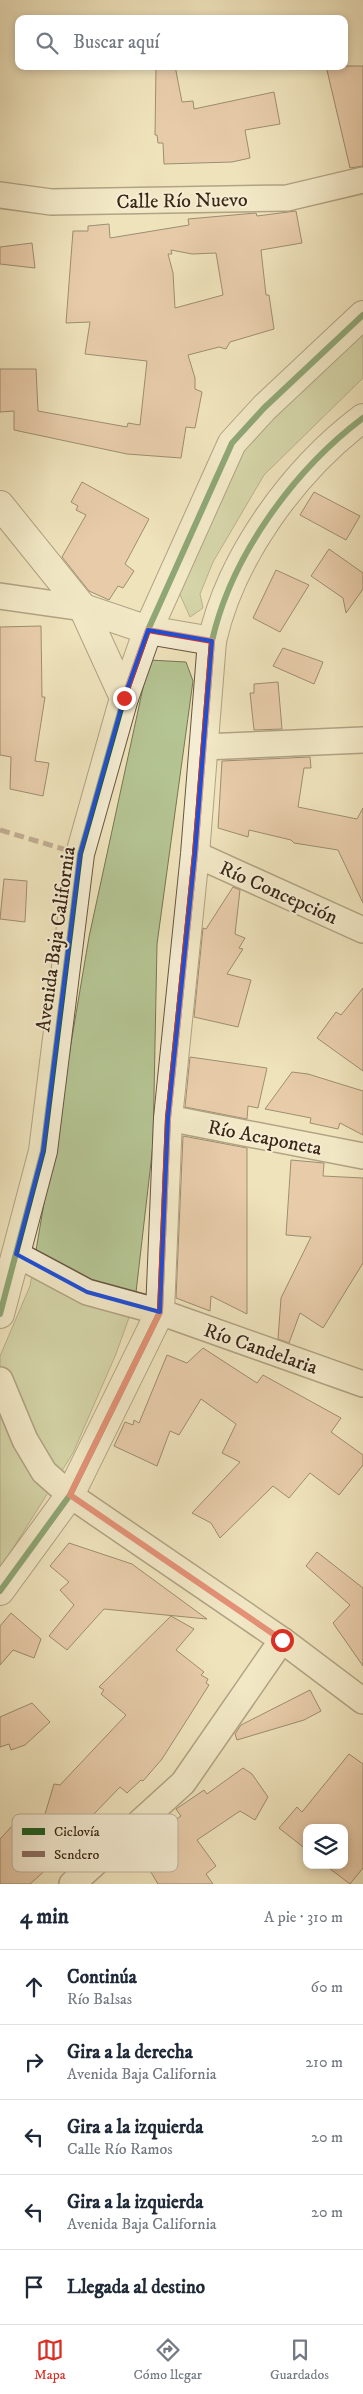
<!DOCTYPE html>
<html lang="es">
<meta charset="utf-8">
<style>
:root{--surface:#fff;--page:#f6f6f7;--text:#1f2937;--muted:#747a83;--line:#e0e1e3;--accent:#d93025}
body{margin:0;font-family:"IM FELL DW Pica",serif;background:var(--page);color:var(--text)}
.controls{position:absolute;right:15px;bottom:15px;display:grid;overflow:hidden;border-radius:10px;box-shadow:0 2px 8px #0003}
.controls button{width:45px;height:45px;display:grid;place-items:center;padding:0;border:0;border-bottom:1px solid var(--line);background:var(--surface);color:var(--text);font:25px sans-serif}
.stop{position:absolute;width:15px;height:15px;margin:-11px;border:4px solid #d93025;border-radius:50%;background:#fff}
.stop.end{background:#d93025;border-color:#fff;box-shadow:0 1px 5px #0008}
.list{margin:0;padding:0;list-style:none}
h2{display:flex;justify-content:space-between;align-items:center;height:65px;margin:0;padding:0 20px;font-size:21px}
h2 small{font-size:16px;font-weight:400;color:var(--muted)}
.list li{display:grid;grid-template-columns:32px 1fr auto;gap:15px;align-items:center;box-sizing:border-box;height:75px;padding:0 20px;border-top:1px solid var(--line)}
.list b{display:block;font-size:19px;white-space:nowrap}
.list p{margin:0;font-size:16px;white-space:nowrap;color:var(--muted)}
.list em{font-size:16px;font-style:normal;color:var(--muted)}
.icon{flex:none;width:28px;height:28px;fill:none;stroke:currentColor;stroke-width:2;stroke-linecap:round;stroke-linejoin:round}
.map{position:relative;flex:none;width:363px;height:1884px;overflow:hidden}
.search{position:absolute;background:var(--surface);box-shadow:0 2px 8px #0003;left:15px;right:15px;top:15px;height:55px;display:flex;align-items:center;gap:12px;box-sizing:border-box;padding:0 18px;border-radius:10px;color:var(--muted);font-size:19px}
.sheet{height:440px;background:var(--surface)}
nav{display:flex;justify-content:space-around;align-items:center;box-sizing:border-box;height:70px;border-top:1px solid var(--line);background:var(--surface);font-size:14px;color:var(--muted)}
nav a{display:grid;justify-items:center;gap:2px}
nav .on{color:var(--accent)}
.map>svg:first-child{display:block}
.green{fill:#b5c493;stroke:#787554}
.building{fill:#e0af96;stroke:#3a2616;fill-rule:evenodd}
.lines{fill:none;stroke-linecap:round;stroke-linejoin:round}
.minor-casing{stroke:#675540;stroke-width:28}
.tertiary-casing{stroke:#675540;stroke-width:30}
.minor{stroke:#f5edd3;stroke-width:25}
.tertiary{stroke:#f5edd3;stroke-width:28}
.quiet{stroke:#8d6e63;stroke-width:5;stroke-dasharray:10 5;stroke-linecap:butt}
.cycleway-casing{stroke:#f5edd3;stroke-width:9}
.cycleway{stroke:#1b5e20;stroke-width:6}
.route{stroke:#d93025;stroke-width:6}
.marked{fill:none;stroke:#1d4ed8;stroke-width:4;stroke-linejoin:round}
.labels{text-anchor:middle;stroke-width:4;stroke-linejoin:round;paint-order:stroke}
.street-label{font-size:20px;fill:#3a2616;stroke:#f5edd3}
.key{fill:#f5edd3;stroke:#bdb19a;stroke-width:1}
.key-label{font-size:14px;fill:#3a2616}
</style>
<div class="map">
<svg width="363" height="1884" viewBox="0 0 363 1884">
<rect width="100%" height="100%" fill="#efe3bc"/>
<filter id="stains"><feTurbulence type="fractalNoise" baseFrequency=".004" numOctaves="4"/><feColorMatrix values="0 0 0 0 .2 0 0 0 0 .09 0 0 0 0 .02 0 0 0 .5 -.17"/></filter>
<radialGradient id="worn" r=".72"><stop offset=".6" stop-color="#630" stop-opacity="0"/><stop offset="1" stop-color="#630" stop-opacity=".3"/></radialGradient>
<!-- green -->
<g class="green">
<polygon points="363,329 363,378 264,475 213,562 200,594 203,608 190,617 176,586 244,439"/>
<polygon points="149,660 186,662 193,681 157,944 153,1145 135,1301 116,1354 73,1453 0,1569 0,1356 30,1286 89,937"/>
</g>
<!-- building -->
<g class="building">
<polygon points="156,66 175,66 182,102 193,101 194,109 274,92 280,124 245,130 250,158 232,162 164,164 163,143 158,143 157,135 155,135"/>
<polygon points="326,66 363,66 363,166 350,168"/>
<path d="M 296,211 L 302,243 L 261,250 L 266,295 L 269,295 L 274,329 L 230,342 L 226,349 L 219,347 L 188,355 L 195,378 L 195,389 L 202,392 L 195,428 L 186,427 L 181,458 L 127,454 L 14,430 L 14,411 L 0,412 L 0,369 L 36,369 L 38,411 L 127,427 L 128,423 L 140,425 L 147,361 L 85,354 L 90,322 L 66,323 L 73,231 L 88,231 L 88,226 L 109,224 L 110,238 L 189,225 L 188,219 L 256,213 L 257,216 ZM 171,250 L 192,254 L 216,253 L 223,295 L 175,308 L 173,273 L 168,254 L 172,254 Z"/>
<polygon points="32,243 35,268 0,264 0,247"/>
<polygon points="82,482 149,519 125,564 134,571 123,588 118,586 109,600 89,591 62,557 86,515 76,510 78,506 71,502"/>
<polygon points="314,492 360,516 346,540 300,515"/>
<polygon points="329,549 363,573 363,589 346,613 343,598 311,576"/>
<polygon points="276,570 309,585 280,632 253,618"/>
<polygon points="41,626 42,697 45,697 35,761 49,763 43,796 10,789 11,757 0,755 0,627"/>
<polygon points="283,648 323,662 314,684 273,666"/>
<polygon points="278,682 282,729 254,730 250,693 254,693 254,684"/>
<polygon points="310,757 311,768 304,768 298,807 357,819 363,808 363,903 338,850 294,843 291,840 249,830 248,837 218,828 222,761"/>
<polygon points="4,879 27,881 25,922 0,919"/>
<polygon points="233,887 240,890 235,934 245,938 239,948 243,949 227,974 251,980 238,1027 194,1017 203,928 206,929"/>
<polygon points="363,988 363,1071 317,1038 336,1012 341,1015"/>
<polygon points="190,1057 267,1068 258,1108 248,1106 247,1119 185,1107"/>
<polygon points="292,1072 308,1074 363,1091 363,1135 340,1123 338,1129 310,1123 311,1118 265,1109"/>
<polygon points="183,1136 247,1148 247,1314 211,1296 210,1311 176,1298"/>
<polygon points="291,1160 324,1163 323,1176 363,1178 363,1263 323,1328 300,1313 289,1343 278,1339 281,1298 311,1237 286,1235"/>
<polygon points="203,1348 257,1383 263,1375 341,1418 331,1432 363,1455 363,1465 339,1495 310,1473 289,1498 273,1486 220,1538 211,1523 192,1513 240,1462 222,1453 236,1424 201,1399 179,1435 170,1431 157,1466 114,1446 125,1422 133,1425 134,1420 139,1423 167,1355 187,1363"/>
<polygon points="69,1543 132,1564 207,1619 104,1609 67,1650 49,1636 74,1605 60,1590 69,1582 50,1566"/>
<polygon points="317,1552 363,1588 363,1666 333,1623 350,1605 306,1566"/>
<polygon points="11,1613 41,1639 34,1658 13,1650 0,1665 0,1626"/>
<polygon points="171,1616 194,1629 176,1650 204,1672 201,1675 208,1679 206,1683 209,1685 162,1759 143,1781 141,1780 127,1793 120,1787 67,1842 75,1853 53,1870 50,1866 30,1884 0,1884 0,1839 14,1824 23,1836 45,1814 54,1784 60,1785 126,1715 101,1694 104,1690 99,1687"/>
<polygon points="310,1690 321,1711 304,1720 237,1740 235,1734 241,1725"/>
<polygon points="32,1703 50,1722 25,1745 11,1750 9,1744 0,1747 0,1717"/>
<polygon points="349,1754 363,1764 363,1868 350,1884 325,1865 344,1865 344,1828 307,1828 307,1850 279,1828 297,1807 302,1812"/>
<polygon points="243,1768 252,1774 268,1797 255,1820 240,1811 197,1840 216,1866 206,1874 213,1884 158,1884 136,1847 171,1826 169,1824 181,1816 176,1809 204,1790 207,1794"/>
</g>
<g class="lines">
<!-- minor casing -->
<g class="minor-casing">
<g id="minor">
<polyline points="0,195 51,202 287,198 363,180"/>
<polyline points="0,596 83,608"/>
<polyline points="204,747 363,740"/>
<polyline points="195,854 363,930"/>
<polyline points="168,1118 363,1156"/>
<polyline points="16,1254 87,1292 160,1312 363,1384"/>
<polyline points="0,1380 25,1440 44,1472 70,1495 282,1640 363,1701"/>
<polyline points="72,1884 183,1783 282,1640"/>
</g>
</g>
<!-- tertiary casing -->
<g class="tertiary-casing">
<g id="tertiary">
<polyline points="0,505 83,608 124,698"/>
<polyline points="83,608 148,630 212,641"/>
<polyline points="0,1314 43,1151 80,854 124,698 148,630 232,443 264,408 363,315"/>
<path d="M 0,1591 L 70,1495 L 160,1312 L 168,1118 L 195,854 L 212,641 C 231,556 294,470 363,418"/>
</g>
</g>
<!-- minor -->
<use href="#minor" class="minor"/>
<!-- tertiary -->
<use href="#tertiary" class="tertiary"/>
<!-- quiet -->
<polyline class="quiet" points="0,830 80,854"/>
<!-- cycleway casing -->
<g class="cycleway-casing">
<g id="cycleway">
<polyline points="0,1314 43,1151 80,854 124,698 148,630 232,443 264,408 363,315"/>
<path d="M 0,1591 L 70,1495 L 160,1312 L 168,1118 L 195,854 L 212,641 C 231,556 294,470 363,418"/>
</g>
</g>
<!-- cycleway -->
<use href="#cycleway" class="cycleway"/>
</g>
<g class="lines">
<!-- route -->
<polyline class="route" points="124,698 148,630 212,641 195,854 168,1118 160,1312 70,1495 282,1640"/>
</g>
<!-- marked area -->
<path d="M0 0H363V1884H0ZM 148,630 L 212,641 L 195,854 L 168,1118 L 160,1312 L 87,1292 L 16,1254 L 43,1151 L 80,854 L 124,698 Z" fill="#efe3bc" fill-opacity=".55" fill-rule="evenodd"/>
<path class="marked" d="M 148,630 L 212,641 L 195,854 L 168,1118 L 160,1312 L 87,1292 L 16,1254 L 43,1151 L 80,854 L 124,698 Z"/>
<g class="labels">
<!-- street labels -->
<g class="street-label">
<text transform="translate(182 200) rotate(-1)" y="7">Calle Río Nuevo</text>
<text transform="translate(279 892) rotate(24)" y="7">Río Concepción</text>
<text transform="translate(55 939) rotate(-82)" y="7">Avenida Baja California</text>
<text transform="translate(265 1137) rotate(11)" y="7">Río Acaponeta</text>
<text transform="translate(261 1348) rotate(19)" y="7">Río Candelaria</text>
</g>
</g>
<!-- legend -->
<rect x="12" y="1814" width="166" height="58" rx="8" class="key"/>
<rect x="22" y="1828" width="23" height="7" fill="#1b5e20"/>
<rect x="22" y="1851" width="23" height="6" fill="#8d6e63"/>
<g class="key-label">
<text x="54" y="1836">Ciclovía</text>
<text x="54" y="1859">Sendero</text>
</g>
<rect width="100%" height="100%" filter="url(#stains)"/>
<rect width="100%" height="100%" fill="url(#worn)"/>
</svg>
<div class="controls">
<button><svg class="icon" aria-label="layers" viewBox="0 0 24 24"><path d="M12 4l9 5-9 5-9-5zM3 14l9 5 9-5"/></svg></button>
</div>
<div class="stop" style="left:282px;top:1640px"></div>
<div class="stop end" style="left:124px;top:698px"></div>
<div class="search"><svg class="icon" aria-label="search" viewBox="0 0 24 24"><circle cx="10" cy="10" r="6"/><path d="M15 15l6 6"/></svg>Buscar aquí</div>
</div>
<section class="sheet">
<h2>4 min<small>A pie · 310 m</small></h2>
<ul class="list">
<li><svg class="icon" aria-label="ahead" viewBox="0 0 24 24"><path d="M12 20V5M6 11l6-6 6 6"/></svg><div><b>Continúa</b><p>Río Balsas</p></div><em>60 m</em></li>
<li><svg class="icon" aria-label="right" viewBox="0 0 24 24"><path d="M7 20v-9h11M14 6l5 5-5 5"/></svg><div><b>Gira a la derecha</b><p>Avenida Baja California</p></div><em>210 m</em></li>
<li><svg class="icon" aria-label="left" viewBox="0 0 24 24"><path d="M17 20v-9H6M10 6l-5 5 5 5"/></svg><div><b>Gira a la izquierda</b><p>Calle Río Ramos</p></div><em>20 m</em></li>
<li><svg class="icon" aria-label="left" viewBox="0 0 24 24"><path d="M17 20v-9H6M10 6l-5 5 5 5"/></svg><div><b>Gira a la izquierda</b><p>Avenida Baja California</p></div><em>20 m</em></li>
<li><svg class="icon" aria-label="arrive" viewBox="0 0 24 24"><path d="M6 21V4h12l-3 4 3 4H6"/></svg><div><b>Llegada al destino</b></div></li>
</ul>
</section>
<nav>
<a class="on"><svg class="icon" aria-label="map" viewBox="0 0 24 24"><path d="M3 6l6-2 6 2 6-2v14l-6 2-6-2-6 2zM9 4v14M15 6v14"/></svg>Mapa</a>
<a><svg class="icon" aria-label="directions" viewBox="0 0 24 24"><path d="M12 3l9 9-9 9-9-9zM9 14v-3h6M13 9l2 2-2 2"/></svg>Cómo llegar</a>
<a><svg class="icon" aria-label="saved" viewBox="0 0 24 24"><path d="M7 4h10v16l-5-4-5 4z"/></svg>Guardados</a>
</nav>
